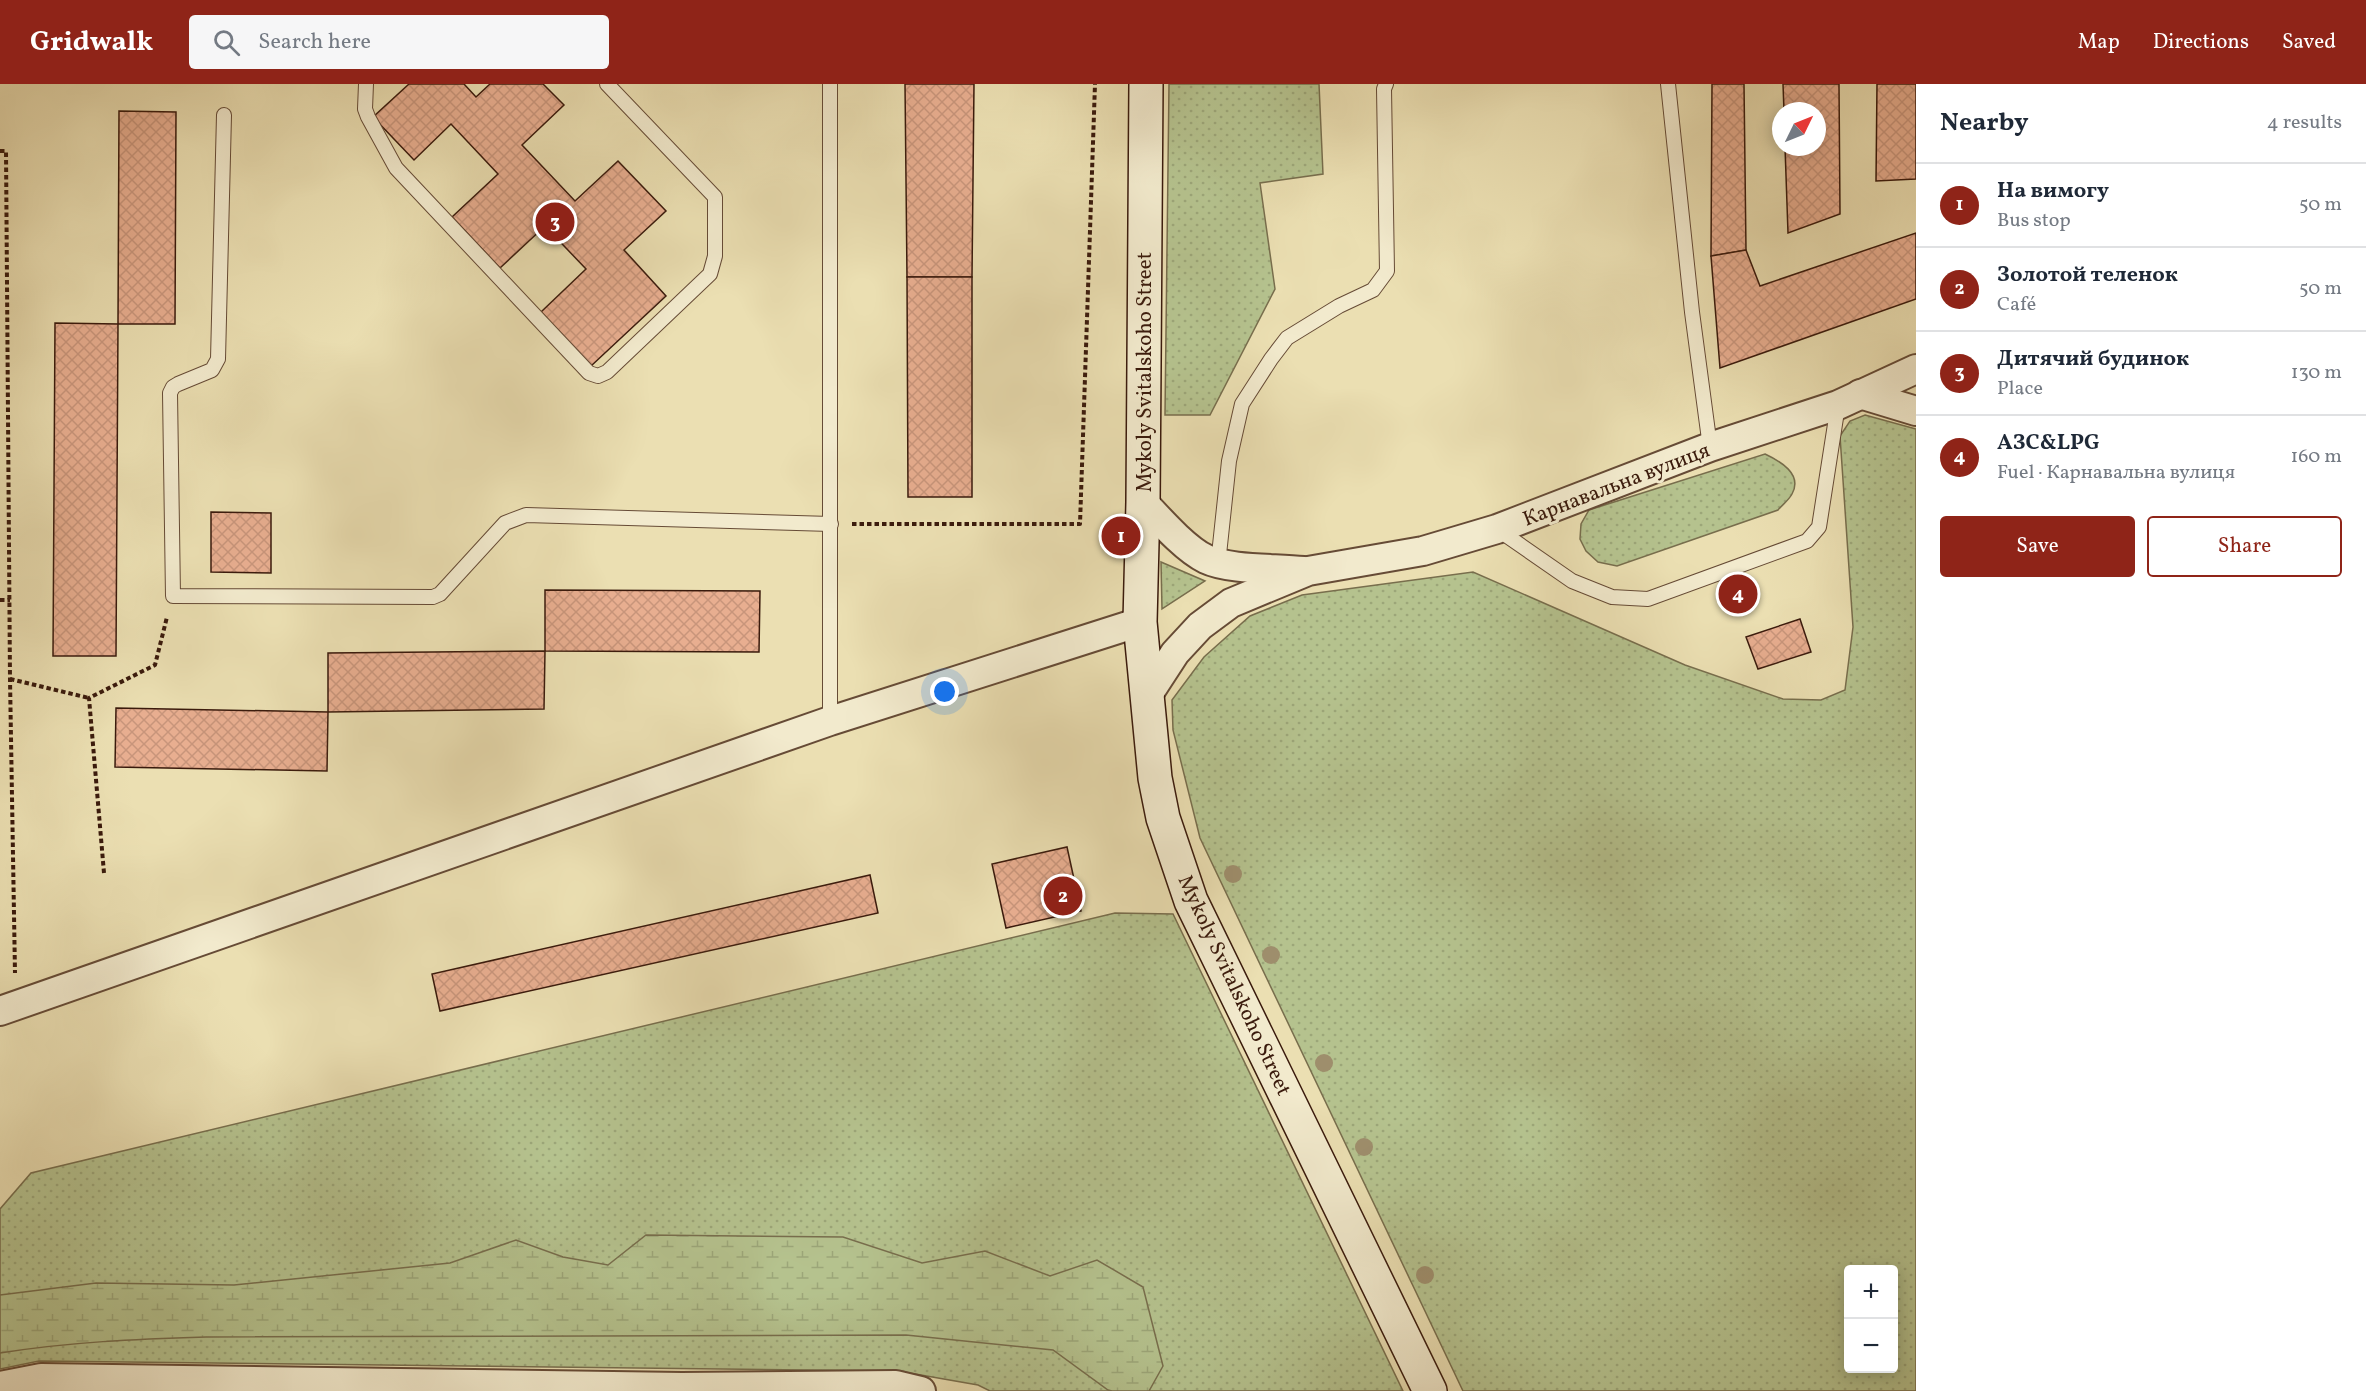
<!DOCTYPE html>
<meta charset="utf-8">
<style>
:root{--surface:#fff;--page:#f6f6f7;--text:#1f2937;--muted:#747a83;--line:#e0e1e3;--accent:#8f2418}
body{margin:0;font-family:Vollkorn,serif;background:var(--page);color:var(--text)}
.controls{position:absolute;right:18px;bottom:18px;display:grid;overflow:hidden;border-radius:6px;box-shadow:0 3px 15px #0003}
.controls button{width:54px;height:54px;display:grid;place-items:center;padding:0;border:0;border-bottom:2px solid var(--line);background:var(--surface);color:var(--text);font:30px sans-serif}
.compass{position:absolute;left:1772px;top:18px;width:54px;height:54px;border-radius:50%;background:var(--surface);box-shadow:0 3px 15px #0003;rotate:47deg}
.you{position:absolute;left:945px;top:608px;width:21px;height:21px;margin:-15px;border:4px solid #fff;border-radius:50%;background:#1a73e8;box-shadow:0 0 0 9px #1a73e833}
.badge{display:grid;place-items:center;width:39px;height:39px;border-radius:50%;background:var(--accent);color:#fff;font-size:20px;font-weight:700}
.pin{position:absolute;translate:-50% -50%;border:3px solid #fff;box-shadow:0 2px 6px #0006}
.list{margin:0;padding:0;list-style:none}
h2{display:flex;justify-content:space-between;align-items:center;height:78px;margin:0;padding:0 24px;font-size:26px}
h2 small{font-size:20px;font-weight:400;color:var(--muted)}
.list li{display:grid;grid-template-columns:39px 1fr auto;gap:18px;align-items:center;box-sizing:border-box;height:84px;padding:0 24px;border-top:2px solid var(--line)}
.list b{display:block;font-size:22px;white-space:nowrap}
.list p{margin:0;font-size:20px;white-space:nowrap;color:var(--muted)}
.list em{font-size:20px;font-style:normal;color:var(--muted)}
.actions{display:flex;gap:12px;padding:18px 24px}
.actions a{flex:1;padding:14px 0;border:2px solid var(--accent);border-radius:6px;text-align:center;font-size:21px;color:var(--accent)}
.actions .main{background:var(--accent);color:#fff}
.icon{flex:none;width:33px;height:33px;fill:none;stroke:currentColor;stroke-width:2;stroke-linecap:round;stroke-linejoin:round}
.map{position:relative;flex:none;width:1916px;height:1307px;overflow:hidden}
header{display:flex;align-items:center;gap:36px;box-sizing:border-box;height:84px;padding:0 30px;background:var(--accent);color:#fff}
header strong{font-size:28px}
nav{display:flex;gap:33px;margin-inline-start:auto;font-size:21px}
.search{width:420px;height:54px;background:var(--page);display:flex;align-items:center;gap:15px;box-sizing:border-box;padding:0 21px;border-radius:6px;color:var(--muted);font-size:22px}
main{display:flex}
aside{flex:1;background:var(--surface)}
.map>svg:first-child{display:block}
.grass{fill:url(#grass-dots);stroke:#786e4d;stroke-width:1.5;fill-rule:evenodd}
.wetland{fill:url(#wetland-marsh);stroke:#786e4d;stroke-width:1.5}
.building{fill:url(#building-cross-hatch);stroke:#3a1a0c;stroke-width:1.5}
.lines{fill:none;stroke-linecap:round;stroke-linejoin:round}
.service-casing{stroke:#664b36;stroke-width:16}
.minor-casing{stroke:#664b36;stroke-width:32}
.secondary-casing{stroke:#3a1a0c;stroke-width:36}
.path{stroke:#3a1a0c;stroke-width:4;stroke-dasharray:4.5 3;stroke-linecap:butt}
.service{stroke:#f2eacd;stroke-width:14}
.minor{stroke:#f2eacd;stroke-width:28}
.secondary{stroke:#f2eacd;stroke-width:33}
.tree{fill:#9e8e6c}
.labels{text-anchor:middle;stroke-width:6;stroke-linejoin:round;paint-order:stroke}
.street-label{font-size:21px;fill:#3a1a0c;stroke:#f2eacd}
</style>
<header>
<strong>Gridwalk</strong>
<div class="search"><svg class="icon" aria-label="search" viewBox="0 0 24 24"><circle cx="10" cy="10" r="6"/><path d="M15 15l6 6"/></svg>Search here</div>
<nav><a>Map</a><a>Directions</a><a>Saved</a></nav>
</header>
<main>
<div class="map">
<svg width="1916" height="1307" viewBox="0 0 1916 1307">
<defs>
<pattern id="grass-dots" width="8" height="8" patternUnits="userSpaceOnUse" patternTransform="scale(1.5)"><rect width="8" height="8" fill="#b5c28e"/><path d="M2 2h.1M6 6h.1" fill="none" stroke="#9ca679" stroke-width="1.8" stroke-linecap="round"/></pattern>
<pattern id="wetland-marsh" width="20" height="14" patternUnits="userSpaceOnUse" patternTransform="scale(1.5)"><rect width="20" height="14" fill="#b5c28e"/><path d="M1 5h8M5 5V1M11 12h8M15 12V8" fill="none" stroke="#9ca679"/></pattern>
<pattern id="building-cross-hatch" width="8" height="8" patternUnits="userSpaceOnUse" patternTransform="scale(1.5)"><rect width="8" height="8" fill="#e8ae90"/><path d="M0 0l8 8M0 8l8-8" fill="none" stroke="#c8957b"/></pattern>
</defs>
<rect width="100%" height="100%" fill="#ebdfb2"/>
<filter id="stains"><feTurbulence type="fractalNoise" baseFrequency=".00333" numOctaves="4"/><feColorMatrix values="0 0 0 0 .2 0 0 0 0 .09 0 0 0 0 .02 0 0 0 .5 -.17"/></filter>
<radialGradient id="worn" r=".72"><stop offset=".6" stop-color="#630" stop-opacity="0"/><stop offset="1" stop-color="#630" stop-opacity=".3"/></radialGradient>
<!-- grass -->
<g class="grass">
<polygon points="1169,0 1319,0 1323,90 1260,99 1275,205 1210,331 1165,331"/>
<path d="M 1865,331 L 1916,345 L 1916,1307 L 1463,1307 L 1200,754 L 1173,646 L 1172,616 L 1204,573 L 1250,532 L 1302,511 L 1473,488 L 1685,581 L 1783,615 L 1821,616 L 1845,606 L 1853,543 L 1840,352 L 1850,337 ZM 1848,1186 L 1894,1186 L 1894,1284 L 1848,1284 Z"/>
<path d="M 1765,370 C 1780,377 1803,390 1792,410 C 1789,416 1782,421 1778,426 L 1617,482 L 1598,478 L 1586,467 L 1580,455 L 1581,440 L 1589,426 Z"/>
<polygon points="1161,478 1205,497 1162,525"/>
<polygon points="1115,829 1173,830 1403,1307 990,1307 978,1301 898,1287 39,1277 0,1285 0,1125 31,1089"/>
</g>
<!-- wetland -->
<path class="wetland" d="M 646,1151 L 843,1153 L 922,1179 L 985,1167 L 1050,1192 L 1097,1176 L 1143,1203 L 1163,1282 L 1149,1307 L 1112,1307 L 1108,1306 L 1053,1266 L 906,1251 L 206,1253 C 137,1255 69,1258 0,1269 L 0,1211 L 96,1199 L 234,1201 L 450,1179 L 516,1156 L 563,1173 L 608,1181 Z"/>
<!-- building -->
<g class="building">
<polygon points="409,0 464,0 476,13 490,0 543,0 564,21 522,61 575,117 618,77 666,127 624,166 666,212 591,282 541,228 586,185 545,142 500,184 452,133 498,90 451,40 414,76 373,33"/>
<polygon points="905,0 974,0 972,193 907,193"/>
<polygon points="1712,0 1744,0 1746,166 1711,172"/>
<polygon points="1783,0 1839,0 1840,130 1788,149 1785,63 1817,63 1817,27 1784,27"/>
<polygon points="1877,0 1916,0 1916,95 1876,97"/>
<polygon points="119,27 176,28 175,240 118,240"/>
<polygon points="1916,149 1916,215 1720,284 1711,172 1746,166 1760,202"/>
<polygon points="907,193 972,193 972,413 908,413"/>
<polygon points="55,239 118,240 116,572 53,572"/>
<polygon points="211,428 271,429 271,489 211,488"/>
<polygon points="545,506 760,507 759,568 545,567"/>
<polygon points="1800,535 1811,568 1758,585 1746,553"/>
<polygon points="545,567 544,625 328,628 328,569"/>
<polygon points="116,624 328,628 327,687 115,683"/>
<polygon points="1067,763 1081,827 1006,844 992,780"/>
<polygon points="870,791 878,829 440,927 432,890"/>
</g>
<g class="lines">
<!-- service casing -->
<g class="service-casing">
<g id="service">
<polyline points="366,0 365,25 368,33 396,84 589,289 598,292 607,288 710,190 715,172 715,113 607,0"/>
<polyline points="1668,0 1692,228 1710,363"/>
<polyline points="224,31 218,275 212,286 178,300 173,303 170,309 173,512 433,513 440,510 505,439 526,431 831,440"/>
<polyline points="1497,445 1572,497 1612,513 1648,515 1807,457 1819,443 1838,321"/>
<polyline points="1218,480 1229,377 1242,320 1271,275 1287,254 1339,222 1373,206 1387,187 1384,5 1386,0"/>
<polyline points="830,637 830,0"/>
</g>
</g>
<!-- minor casing -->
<g class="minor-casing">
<g id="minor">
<polyline points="1860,310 1916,327"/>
<path d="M 1143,418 C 1159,435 1185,465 1206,475 C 1229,486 1276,484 1303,487"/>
<polyline points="1147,612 1175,569 1200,542 1231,519 1308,487 1423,467 1497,445 1710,363 1838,321 1916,285"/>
<polyline points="0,927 830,637 1140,538"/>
<polyline points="0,1302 41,1294 682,1303 896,1301 921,1307"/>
</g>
</g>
<!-- secondary casing -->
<g class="secondary-casing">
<polyline id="secondary" points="1146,0 1143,418 1140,538 1155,694 1163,734 1191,817 1430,1307"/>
</g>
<!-- path -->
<g class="path">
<polyline points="0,67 6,67 10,595 15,889"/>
<polyline points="852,440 1080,440 1095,0"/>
<polyline points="0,516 10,516"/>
<polyline points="10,595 89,614"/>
<polyline points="104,789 89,614 155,581 167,533"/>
</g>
<!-- service -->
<use href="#service" class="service"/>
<!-- minor -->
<use href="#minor" class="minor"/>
<!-- secondary -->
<use href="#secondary" class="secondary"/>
</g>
<!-- trees -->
<g class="tree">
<circle cx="1233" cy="790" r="9"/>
<circle cx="1271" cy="871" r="9"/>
<circle cx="1324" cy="979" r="9"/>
<circle cx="1364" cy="1063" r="9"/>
<circle cx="1425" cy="1191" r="9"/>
</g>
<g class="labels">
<!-- street labels -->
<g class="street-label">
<text transform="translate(1144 288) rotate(-90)" y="7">Mykoly Svitalskoho Street</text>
<text transform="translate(1616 400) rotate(-21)" y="7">Карнавальна вулиця</text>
<text transform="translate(1235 901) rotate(65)" y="7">Mykoly Svitalskoho Street</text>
</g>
</g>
<rect width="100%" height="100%" filter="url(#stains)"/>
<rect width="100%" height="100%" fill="url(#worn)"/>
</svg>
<div class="controls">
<button>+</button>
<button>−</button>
</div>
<svg class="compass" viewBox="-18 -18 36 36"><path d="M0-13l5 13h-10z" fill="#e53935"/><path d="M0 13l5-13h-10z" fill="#747a83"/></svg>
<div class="you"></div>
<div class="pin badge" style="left:1121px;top:452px">1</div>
<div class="pin badge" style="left:1063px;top:812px">2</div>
<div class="pin badge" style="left:555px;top:138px">3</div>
<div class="pin badge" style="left:1738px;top:510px">4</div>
</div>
<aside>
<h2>Nearby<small>4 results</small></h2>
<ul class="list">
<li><span class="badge">1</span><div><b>На вимогу</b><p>Bus stop</p></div><em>50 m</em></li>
<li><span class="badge">2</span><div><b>Золотой теленок</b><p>Café</p></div><em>50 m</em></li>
<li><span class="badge">3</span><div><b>Дитячий будинок</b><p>Place</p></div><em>130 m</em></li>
<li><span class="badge">4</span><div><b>АЗС&amp;LPG</b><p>Fuel · Карнавальна вулиця</p></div><em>160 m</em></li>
</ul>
<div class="actions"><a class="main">Save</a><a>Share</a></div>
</aside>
</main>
